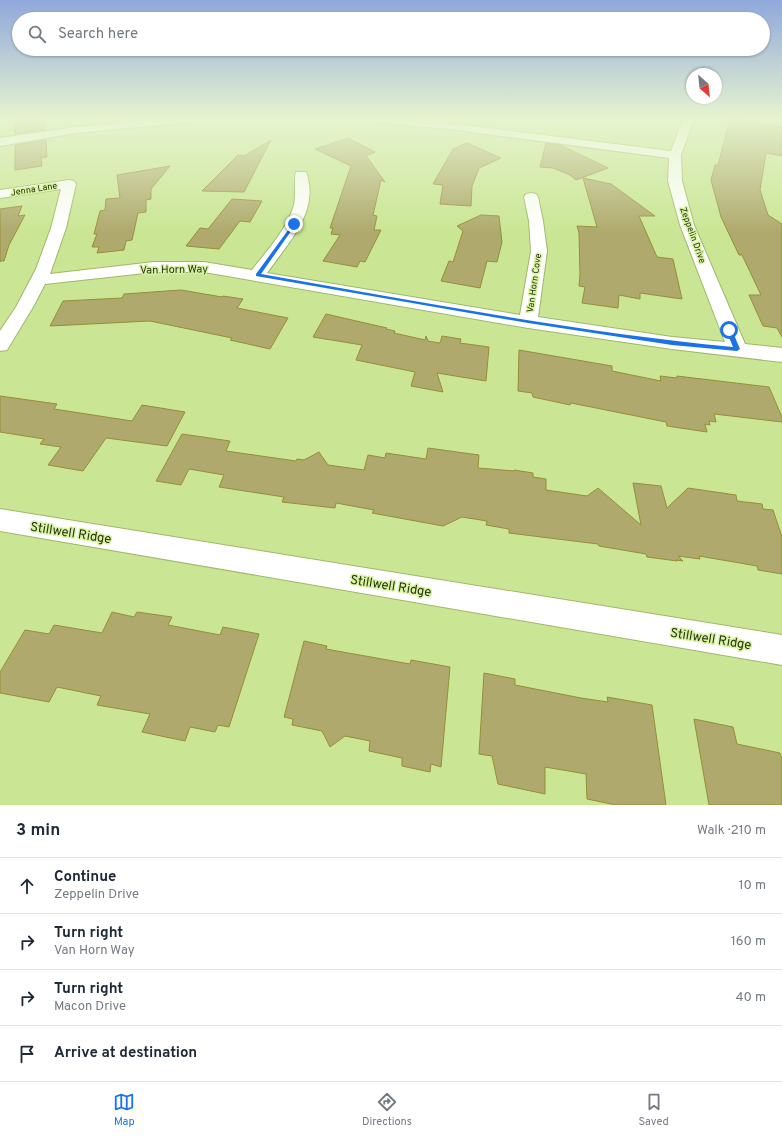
<!DOCTYPE html>
<meta charset="utf-8">
<style>
:root{--surface:#fff;--page:#f2f2f3;--text:#1f2937;--muted:#747a83;--line:#e0e1e3;--accent:#1a73e8}
body{margin:0;font-family:Overpass,sans-serif;background:var(--page);color:var(--text)}
.compass{position:absolute;left:686px;top:68px;width:36px;height:36px;border-radius:50%;background:var(--surface);box-shadow:0 1px 3px #0004;rotate:153deg}
.stop{position:absolute;width:12px;height:12px;margin:-9px;border:3px solid #1a73e8;border-radius:50%;background:#fff}
.stop.end{background:#1a73e8;border-color:#fff;box-shadow:0 1px 4px #0008}
.list{margin:0;padding:0;list-style:none}
h2{display:flex;justify-content:space-between;align-items:center;height:52px;margin:0;padding:0 16px;font-size:17px}
h2 small{font-size:13px;font-weight:400;color:var(--muted)}
.list li{display:grid;grid-template-columns:26px 1fr auto;gap:12px;align-items:center;box-sizing:border-box;height:56px;padding:0 16px;border-top:1px solid var(--line)}
.list b{display:block;font-size:15px;white-space:nowrap}
.list p{margin:0;font-size:13px;white-space:nowrap;color:var(--muted)}
.list em{font-size:13px;font-style:normal;color:var(--muted)}
.icon{flex:none;width:22px;height:22px;fill:none;stroke:currentColor;stroke-width:2;stroke-linecap:round;stroke-linejoin:round}
.map{position:relative;flex:none;width:782px;height:805px;overflow:hidden}
.search{position:absolute;background:var(--surface);box-shadow:0 1px 3px #0004;left:12px;right:12px;top:12px;height:44px;display:flex;align-items:center;gap:10px;box-sizing:border-box;padding:0 14px;border-radius:22px;color:var(--muted);font-size:15px}
.sheet{height:276px;background:var(--surface)}
nav{display:flex;justify-content:space-around;align-items:center;box-sizing:border-box;height:56px;border-top:1px solid var(--line);background:var(--surface);font-size:11px;color:var(--muted)}
nav a{display:grid;justify-items:center;gap:2px}
nav .on{color:var(--accent)}
.map>svg:first-child{display:block}
.building{fill:#afa96d;stroke:#968e35}
.lines{fill:none;stroke-linecap:round;stroke-linejoin:round}
.street-casing{stroke:#9eb868;stroke-width:2}
.street{fill:#fff;fill-rule:evenodd}
.route{fill:#1a73e8}
.labels{text-anchor:middle;stroke-width:3;stroke-linejoin:round;paint-order:stroke}
.far-street-label{font-size:9px;fill:#293312;stroke:#d7f3a1}
.street-label{font-size:11px;fill:#293312;stroke:#d7f3a1}
.near-street-label{font-size:13px;fill:#293312;stroke:#d7f3a1}
</style>
<div class="map">
<svg width="782" height="805" viewBox="0 0 782 805">
<rect width="100%" height="100%" fill="#cae694"/>
<!-- building -->
<g class="building">
<polygon points="15,119 45,119 45,130 15,134"/>
<polygon points="730,119 739,119 782,127 782,156 766,153 760,190 768,215 782,224 782,337 777,328 763,326 749,295 761,295 742,255 739,255 721,217 711,180 715,165 718,165"/>
<polygon points="348,138 375,152 366,156 385,182 381,180 373,215 377,216 374,230 381,230 365,262 360,261 357,267 323,261 340,235 331,234 333,228 330,228 351,166 315,149"/>
<polygon points="46,140 47,157 41,158 42,166 15,170 15,145"/>
<polygon points="271,140 244,192 202,191 238,155 244,156"/>
<polygon points="467,143 501,158 479,168 472,186 471,206 440,204 443,185 433,184 453,149"/>
<polygon points="546,143 560,145 608,168 576,180 570,175 553,168 540,167"/>
<polygon points="170,166 151,189 151,199 146,200 146,212 138,213 132,240 126,241 124,250 97,253 99,247 92,247 97,234 94,234 100,211 105,210 106,199 120,198 117,175"/>
<polygon points="583,178 611,184 655,216 639,216 657,257 673,259 682,299 640,293 640,299 619,295 618,308 582,303 585,287 579,286 580,275 579,233 577,226 597,227"/>
<polygon points="232,199 262,201 250,222 240,221 219,249 186,246 200,228 208,229"/>
<polygon points="22,206 18,216 25,215 9,245 4,261 1,261 0,262 0,209"/>
<polygon points="481,215 499,216 502,242 497,262 487,261 480,288 441,281 449,261 453,262 463,231 457,226"/>
<polygon points="181,290 222,297 223,296 243,299 237,308 288,318 270,349 230,340 232,338 150,321 50,326 63,301 122,298 124,294"/>
<polygon points="326,314 387,328 386,329 395,331 394,333 425,340 426,336 428,341 440,343 442,336 461,339 460,343 489,347 486,381 437,373 443,392 411,386 415,372 356,360 362,345 313,337"/>
<polygon points="519,350 612,366 612,371 661,381 660,376 677,378 677,376 769,387 782,417 782,422 714,414 716,422 709,421 710,425 705,424 707,432 667,426 666,422 571,403 570,405 533,397 532,393 518,391"/>
<polygon points="0,396 57,404 54,409 132,421 142,405 185,412 167,446 106,438 83,471 48,465 61,447 40,444 44,439 0,432"/>
<polygon points="182,434 230,441 226,451 296,461 297,459 304,460 319,452 328,465 364,470 368,455 385,458 386,453 426,459 428,448 479,455 478,468 514,471 514,470 533,473 533,477 546,479 546,490 587,496 598,488 641,525 633,483 661,486 667,508 688,488 736,495 737,501 762,504 763,509 773,510 782,537 782,574 758,570 757,566 699,556 700,559 678,556 683,561 676,560 677,561 647,557 646,554 599,546 598,544 509,533 509,529 486,525 487,521 462,517 443,526 372,513 374,510 336,503 335,508 282,502 284,497 219,487 224,475 189,469 181,485 156,481"/>
<polygon points="112,612 134,617 137,612 172,617 168,625 220,635 223,627 259,634 229,727 218,725 215,732 190,727 185,741 142,732 150,714 97,705 101,696 57,687 49,702 0,693 0,672 25,630 49,634 54,625 102,633"/>
<polygon points="304,641 327,646 326,649 410,664 411,660 450,667 441,767 431,764 430,772 402,766 402,758 369,751 370,741 345,736 330,747 322,731 292,725 293,719 284,717"/>
<polygon points="484,673 515,679 515,685 581,698 608,702 607,697 652,705 666,805 616,805 587,799 586,774 545,767 545,794 498,784 492,756 479,754"/>
<polygon points="694,719 733,727 737,744 780,753 782,760 782,805 709,805"/>
</g>
<g class="lines">
<!-- street casing -->
<g class="street-casing">
<g id="street">
<polygon points="155,119 196,119 191,122 76,133 0,146 0,138 76,127"/>
<path d="M 370,119 L 411,119 L 448,123 L 671,151 L 683,119 L 694,119 L 681,155 L 682,181 L 694,225 L 745,344 L 782,348 L 782,362 L 672,349 L 528,328 L 204,272 L 154,272 L 45,284 L 33,307 L 7,350 L 0,351 L 0,331 L 16,307 L 36,269 L 51,228 L 61,189 L 0,198 L 0,190 L 69,180 L 74,181 L 76,184 L 66,228 L 50,274 L 154,262 L 204,262 L 252,270 C 267,250 287,230 294,205 C 296,197 294,176 296,172 L 306,172 C 308,176 308,180 309,184 C 314,218 285,247 267,273 L 520,315 L 531,251 L 529,221 L 524,197 L 526,194 L 531,193 L 536,194 L 538,197 L 543,221 L 547,251 L 538,317 L 672,337 L 725,342 L 680,225 L 668,181 L 669,158 L 448,129 L 375,122 Z"/>
<polygon points="0,509 782,635 782,665 0,531"/>
</g>
</g>
<!-- street -->
<use href="#street" class="street"/>
</g>
<!-- sky -->
<linearGradient id="sky" x2="0" y2="1"><stop stop-color="#90a8dc"/><stop offset="0.51" stop-color="#e7f4cf"/><stop offset="1" stop-color="#e7f4cf" stop-opacity="0"/></linearGradient>
<rect width="782" height="232" fill="url(#sky)"/>
<!-- route -->
<path class="route" d="M 294,222 L 296,224 L 261,274 C 417,301 574,332 733,347 L 726,330 L 729,328 L 732,330 L 740,349 L 737,351 L 672,345 L 528,323 L 256,276 L 256,274 Z"/>
<g class="labels">
<!-- far-street labels -->
<g class="far-street-label">
<text transform="translate(34 189) rotate(-9)" y="3">Jenna Lane</text>
<text transform="translate(693 235) rotate(70)" y="3">Zeppelin Drive</text>
<text transform="translate(534 283) rotate(-82)" y="3">Van Horn Cove</text>
</g>
<!-- street labels -->
<g class="street-label">
<text transform="translate(174 269) rotate(-1)" y="4">Van Horn Way</text>
</g>
<!-- near-street labels -->
<g class="near-street-label">
<text transform="translate(71 532) rotate(9)" y="5">Stillwell Ridge</text>
<text transform="translate(391 585) rotate(9)" y="5">Stillwell Ridge</text>
<text transform="translate(711 638) rotate(9)" y="5">Stillwell Ridge</text>
</g>
</g>
</svg>
<svg class="compass" viewBox="-18 -18 36 36"><path d="M0-13l5 13h-10z" fill="#e53935"/><path d="M0 13l5-13h-10z" fill="#747a83"/></svg>
<div class="stop" style="left:729px;top:330px"></div>
<div class="stop end" style="left:294px;top:224px"></div>
<div class="search"><svg class="icon" aria-label="search" viewBox="0 0 24 24"><circle cx="10" cy="10" r="6"/><path d="M15 15l6 6"/></svg>Search here</div>
</div>
<section class="sheet">
<h2>3 min<small>Walk · 210 m</small></h2>
<ul class="list">
<li><svg class="icon" aria-label="ahead" viewBox="0 0 24 24"><path d="M12 20V5M6 11l6-6 6 6"/></svg><div><b>Continue</b><p>Zeppelin Drive</p></div><em>10 m</em></li>
<li><svg class="icon" aria-label="right" viewBox="0 0 24 24"><path d="M7 20v-9h11M14 6l5 5-5 5"/></svg><div><b>Turn right</b><p>Van Horn Way</p></div><em>160 m</em></li>
<li><svg class="icon" aria-label="right" viewBox="0 0 24 24"><path d="M7 20v-9h11M14 6l5 5-5 5"/></svg><div><b>Turn right</b><p>Macon Drive</p></div><em>40 m</em></li>
<li><svg class="icon" aria-label="arrive" viewBox="0 0 24 24"><path d="M6 21V4h12l-3 4 3 4H6"/></svg><div><b>Arrive at destination</b></div></li>
</ul>
</section>
<nav>
<a class="on"><svg class="icon" aria-label="map" viewBox="0 0 24 24"><path d="M3 6l6-2 6 2 6-2v14l-6 2-6-2-6 2zM9 4v14M15 6v14"/></svg>Map</a>
<a><svg class="icon" aria-label="directions" viewBox="0 0 24 24"><path d="M12 3l9 9-9 9-9-9zM9 14v-3h6M13 9l2 2-2 2"/></svg>Directions</a>
<a><svg class="icon" aria-label="saved" viewBox="0 0 24 24"><path d="M7 4h10v16l-5-4-5 4z"/></svg>Saved</a>
</nav>
